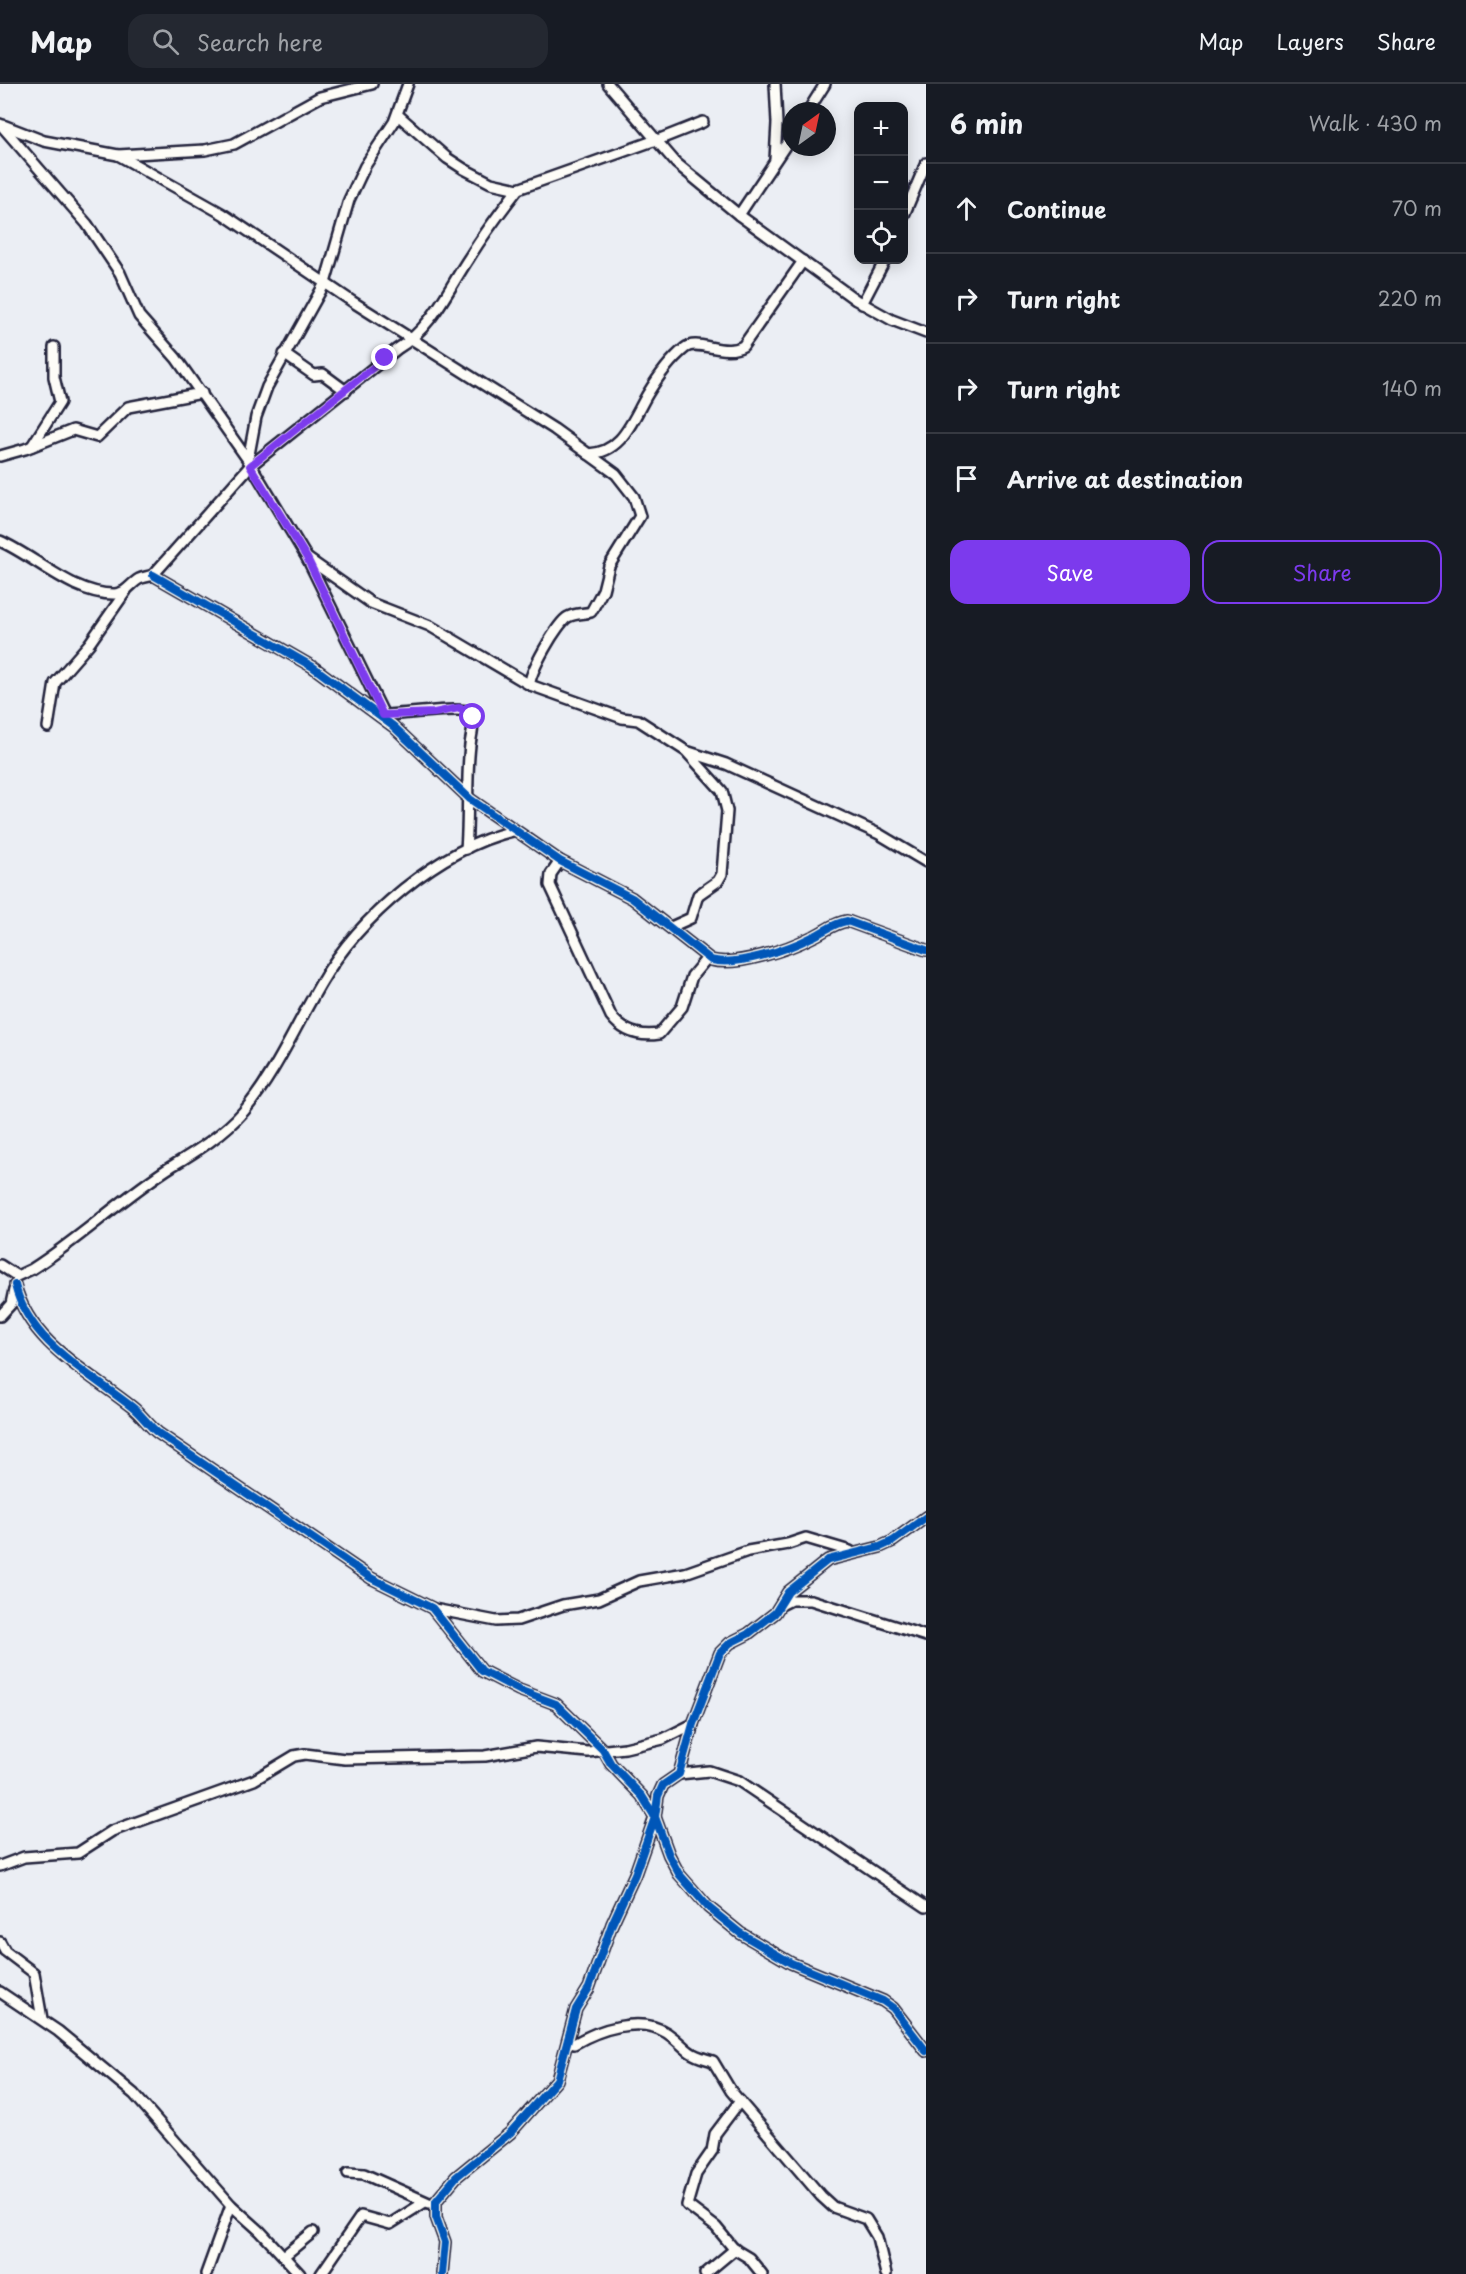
<!DOCTYPE html>
<meta charset="utf-8">
<style>
:root{--surface:#171b24;--page:#242831;--text:#f1f3f6;--muted:#9ea1a6;--line:#363941;--accent:#7c3aed}
body{margin:0;font-family:"Playpen Sans",sans-serif;background:var(--page);color:var(--text)}
.controls{position:absolute;right:18px;top:18px;display:grid;overflow:hidden;border-radius:12px;box-shadow:0 3px 15px #0003}
.controls button{width:54px;height:54px;display:grid;place-items:center;padding:0;border:0;border-bottom:2px solid var(--line);background:var(--surface);color:var(--text);font:30px sans-serif}
.compass{position:absolute;left:782px;top:18px;width:54px;height:54px;border-radius:50%;background:var(--surface);box-shadow:0 3px 15px #0003;rotate:33deg}
.stop{position:absolute;width:18px;height:18px;margin:-14px;border:4px solid #7c3aed;border-radius:50%;background:#fff}
.stop.end{background:#7c3aed;border-color:#fff;box-shadow:0 2px 6px #0008}
.list{margin:0;padding:0;list-style:none}
h2{display:flex;justify-content:space-between;align-items:center;height:78px;margin:0;padding:0 24px;font-size:26px}
h2 small{font-size:20px;font-weight:400;color:var(--muted)}
.list li{display:grid;grid-template-columns:39px 1fr auto;gap:18px;align-items:center;box-sizing:border-box;height:90px;padding:0 24px;border-top:2px solid var(--line)}
.list b{display:block;font-size:22px;white-space:nowrap}
.list em{font-size:20px;font-style:normal;color:var(--muted)}
.actions{display:flex;gap:12px;padding:18px 24px}
.actions a{flex:1;padding:14px 0;border:2px solid var(--accent);border-radius:18px;text-align:center;font-size:21px;color:var(--accent)}
.actions .main{background:var(--accent);color:#fff}
.icon{flex:none;width:33px;height:33px;fill:none;stroke:currentColor;stroke-width:2;stroke-linecap:round;stroke-linejoin:round}
.map{position:relative;flex:none;width:926px;height:2190px;overflow:hidden}
header{display:flex;align-items:center;gap:36px;box-sizing:border-box;height:84px;padding:0 30px;background:var(--surface);border-bottom:2px solid var(--line)}
header strong{font-size:28px}
nav{display:flex;gap:33px;margin-inline-start:auto;font-size:21px}
.search{width:420px;height:54px;background:var(--page);display:flex;align-items:center;gap:15px;box-sizing:border-box;padding:0 21px;border-radius:18px;color:var(--muted);font-size:22px}
main{display:flex}
aside{flex:1;background:var(--surface)}
.map>svg:first-child{display:block}
.lines{fill:none;stroke-linecap:round;stroke-linejoin:round}
.minor-casing{stroke:#22223b;stroke-width:14}
.minor{stroke:#fdfcf7;stroke-width:9}
.cycleway-casing{stroke:#fdfcf7;stroke-width:11}
.cycleway{stroke:#0057b8;stroke-width:8}
.route{stroke:#7c3aed;stroke-width:8}
</style>
<header>
<strong>Map</strong>
<div class="search"><svg class="icon" aria-label="search" viewBox="0 0 24 24"><circle cx="10" cy="10" r="6"/><path d="M15 15l6 6"/></svg>Search here</div>
<nav><a>Map</a><a>Layers</a><a>Share</a></nav>
</header>
<main>
<div class="map">
<svg width="926" height="2190" viewBox="0 0 926 2190">
<rect width="100%" height="100%" fill="#ebeef4"/>
<filter id="ink" filterUnits="userSpaceOnUse"><feTurbulence type="fractalNoise" baseFrequency=".0167" numOctaves="2"/><feDisplacementMap in="SourceGraphic" scale="12" xChannelSelector="R" yChannelSelector="G"/><feConvolveMatrix kernelMatrix="1 2 1 2 8 2 1 2 1" color-interpolation-filters="sRGB"/></filter>
<g filter="url(#ink)">
<g class="lines">
<!-- minor casing -->
<g class="minor-casing">
<g id="minor">
<polyline points="608,0 676,79 739,131 856,216 892,236 926,249"/>
<polyline points="775,0 777,39 775,76"/>
<polyline points="808,27 825,0"/>
<polyline points="398,31 447,74 464,85 491,99 518,105 656,56"/>
<polyline points="0,40 87,140 120,189 139,232 176,274 248,376 307,474 385,633"/>
<polyline points="3,41 44,57 118,71 205,66 234,60 320,13 372,0"/>
<polyline points="655,57 703,38"/>
<path d="M 118,71 L 223,130 L 353,218 L 554,345 L 616,390 L 634,413 L 640,432 L 609,482 L 603,506 L 591,528 C 584,530 574,529 568,533 C 558,538 528,590 530,601"/>
<polyline points="739,131 791,53"/>
<polyline points="904,131 926,79"/>
<polyline points="862,220 885,176"/>
<polyline points="284,270 314,291 323,290 346,307"/>
<polyline points="32,362 60,318 54,293 54,263"/>
<path d="M 588,370 C 622,369 632,337 647,311 C 656,296 670,276 685,264 C 697,254 724,273 743,262 L 803,177"/>
<polyline points="0,372 25,365 73,346 97,353 128,323 202,309"/>
<polyline points="248,376 256,333 267,303 325,199 349,116 365,82 394,38 408,0"/>
<path d="M 0,457 C 36,473 74,511 115,510 C 127,509 130,500 139,495 C 143,493 148,493 153,491 L 250,382 L 397,265 C 432,244 447,207 469,174 C 484,150 501,127 518,105"/>
<polyline points="307,474 371,519 430,542 530,601 622,634 638,636 686,667 722,707 727,727 722,790 718,797 698,811 691,834 671,843"/>
<path d="M 153,491 L 313,583 L 393,642 L 470,715 L 560,777 L 632,814 L 711,876 C 736,883 789,865 812,853 C 824,848 833,839 847,837 L 926,866"/>
<path d="M 383,631 C 400,631 460,622 470,628 C 476,638 471,651 470,661 C 466,695 469,730 466,765"/>
<polyline points="48,643 55,599 89,560 126,507"/>
<polyline points="689,668 726,680 879,750 926,778"/>
<path d="M 560,777 L 551,790 L 550,801 L 611,932 C 623,948 639,953 659,950 L 682,923 L 692,892 L 707,874"/>
<path d="M 0,1181 L 17,1192 L 32,1185 C 81,1154 123,1113 172,1082 C 197,1067 224,1050 244,1027 C 276,989 296,941 321,899 C 359,833 439,765 513,747"/>
<path d="M 15,1201 C 29,1259 88,1288 132,1323 C 141,1330 148,1341 158,1349 L 371,1494 L 432,1524 L 482,1587 L 519,1606 L 556,1620 L 603,1666 L 611,1680 L 642,1712 L 655,1733 L 669,1771 L 679,1790 L 708,1823 L 740,1849 L 791,1879 L 883,1917 L 893,1924 L 926,1967"/>
<polyline points="0,1232 11,1220 14,1206"/>
<polyline points="781,1521 791,1516 811,1516 926,1552"/>
<polyline points="434,1525 496,1537 518,1536 563,1521 599,1515 639,1497 685,1489 748,1467 788,1460 806,1454 850,1467"/>
<polyline points="679,1690 709,1687 739,1697 926,1823"/>
<polyline points="0,1782 24,1773 78,1769 112,1747 254,1696 294,1672 305,1670 345,1675 485,1672 536,1663 588,1668 625,1664 663,1655 693,1640"/>
<polyline points="0,1858 5,1867 34,1889 42,1935"/>
<polyline points="0,1908 58,1947 134,2010 231,2121 260,2147 300,2190"/>
<path d="M 574,1960 C 598,1946 640,1931 667,1949 C 689,1964 682,1969 713,1977 L 731,2007 L 821,2112 L 833,2123 L 866,2135 L 877,2153 L 886,2190"/>
<polyline points="740,2017 715,2050 712,2067 696,2090 687,2121 716,2143 734,2165 749,2174 762,2190"/>
<polyline points="348,2089 364,2090 429,2119"/>
<polyline points="286,2175 285,2171 313,2148"/>
<polyline points="206,2190 231,2121"/>
<polyline points="321,2190 361,2132 390,2140 425,2118"/>
<polyline points="442,2190 445,2158 436,2133 436,2117 456,2093 510,2049 557,1996 576,1925 589,1904 612,1840 635,1790 655,1733 658,1712 663,1701 679,1690 693,1640 720,1569 730,1559 748,1550 775,1529 788,1508 828,1476 880,1463 893,1457 926,1433"/>
<polyline points="705,2190 735,2165"/>
</g>
</g>
<!-- minor -->
<use href="#minor" class="minor"/>
<!-- cycleway casing -->
<g class="cycleway-casing">
<g id="cycleway">
<path d="M 153,491 L 313,583 L 393,642 L 470,715 L 560,777 L 632,814 L 711,876 C 736,883 789,865 812,853 C 824,848 833,839 847,837 L 926,866"/>
<path d="M 15,1201 C 29,1259 88,1288 132,1323 C 141,1330 148,1341 158,1349 L 371,1494 L 432,1524 L 482,1587 L 519,1606 L 556,1620 L 603,1666 L 611,1680 L 642,1712 L 655,1733 L 669,1771 L 679,1790 L 708,1823 L 740,1849 L 791,1879 L 883,1917 L 893,1924 L 926,1967"/>
<polyline points="442,2190 445,2158 436,2133 436,2117 456,2093 510,2049 557,1996 576,1925 589,1904 612,1840 635,1790 655,1733 658,1712 663,1701 679,1690 693,1640 720,1569 730,1559 748,1550 775,1529 788,1508 828,1476 880,1463 893,1457 926,1433"/>
</g>
</g>
<!-- cycleway -->
<use href="#cycleway" class="cycleway"/>
</g>
</g>
<g class="lines" filter="url(#ink)">
<!-- route -->
<polyline class="route" points="385,274 250,382 307,474 383,631 434,629 459,624 470,628 473,633"/>
</g>
</svg>
<div class="controls">
<button>+</button>
<button>−</button>
<button><svg class="icon" aria-label="locate" viewBox="0 0 24 24"><circle cx="12" cy="12" r="6"/><path d="M12 2v4M12 18v4M2 12h4M18 12h4"/></svg></button>
</div>
<svg class="compass" viewBox="-18 -18 36 36"><path d="M0-13l5 13h-10z" fill="#e53935"/><path d="M0 13l5-13h-10z" fill="#9ea1a6"/></svg>
<div class="stop" style="left:473px;top:633px"></div>
<div class="stop end" style="left:385px;top:274px"></div>
</div>
<aside>
<h2>6 min<small>Walk · 430 m</small></h2>
<ul class="list">
<li><svg class="icon" aria-label="ahead" viewBox="0 0 24 24"><path d="M12 20V5M6 11l6-6 6 6"/></svg><div><b>Continue</b></div><em>70 m</em></li>
<li><svg class="icon" aria-label="right" viewBox="0 0 24 24"><path d="M7 20v-9h11M14 6l5 5-5 5"/></svg><div><b>Turn right</b></div><em>220 m</em></li>
<li><svg class="icon" aria-label="right" viewBox="0 0 24 24"><path d="M7 20v-9h11M14 6l5 5-5 5"/></svg><div><b>Turn right</b></div><em>140 m</em></li>
<li><svg class="icon" aria-label="arrive" viewBox="0 0 24 24"><path d="M6 21V4h12l-3 4 3 4H6"/></svg><div><b>Arrive at destination</b></div></li>
</ul>
<div class="actions"><a class="main">Save</a><a>Share</a></div>
</aside>
</main>
